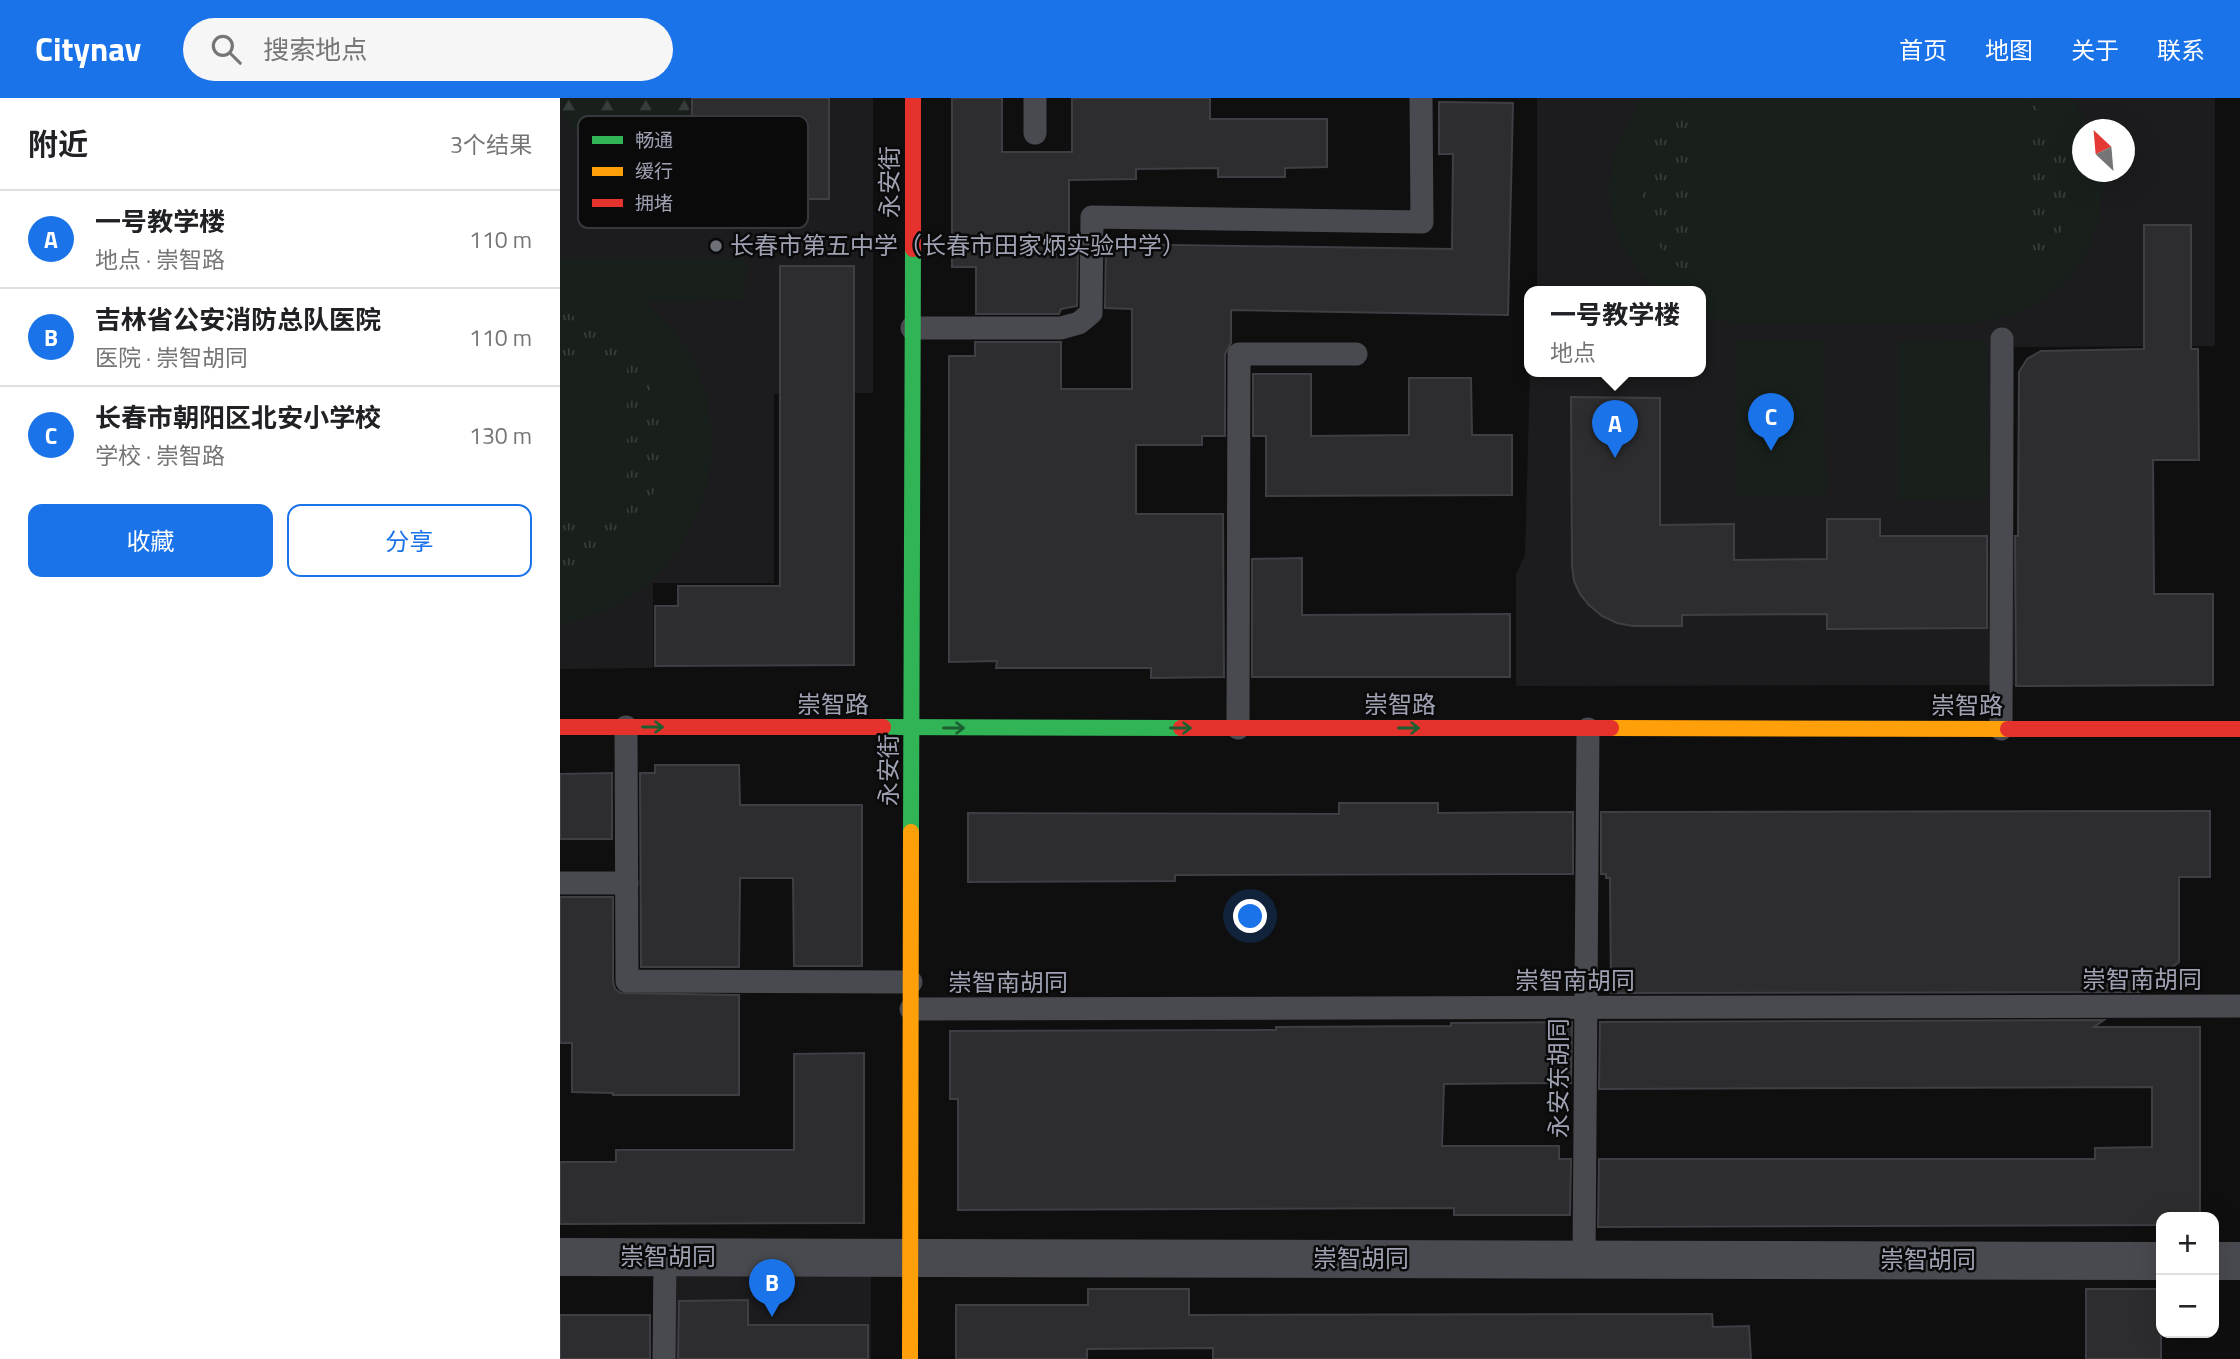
<!DOCTYPE html>
<html lang="zh">
<meta charset="utf-8">
<style>
:root{--surface:#fff;--page:#f6f6f6;--text:#202124;--muted:#757577;--line:#e0e0e0;--accent:#1a73e8}
body{margin:0;font-family:"Titillium Web","Noto Sans SC",sans-serif;background:var(--page);color:var(--text)}
.controls{position:absolute;right:21px;bottom:21px;display:grid;overflow:hidden;border-radius:14px;box-shadow:0 7px 28px #0002}
.controls button{width:63px;height:63px;display:grid;place-items:center;padding:0;border:0;border-bottom:2px solid var(--line);background:var(--surface);color:var(--text);font:35px sans-serif}
.compass{position:absolute;left:1512px;top:21px;width:63px;height:63px;border-radius:50%;background:var(--surface);box-shadow:0 7px 28px #0002;rotate:334deg}
.you{position:absolute;left:691px;top:819px;width:24px;height:24px;margin:-18px;border:5px solid #fff;border-radius:50%;background:#1a73e8;box-shadow:0 0 0 10px #1a73e833}
.badge{display:grid;place-items:center;width:46px;height:46px;border-radius:50%;background:var(--accent);color:#fff;font-size:23px;font-weight:700}
.pin{position:absolute;translate:-50% -58px;filter:drop-shadow(0 2px 4px #0008)}
.pin::after{content:'';position:absolute;top:37px;width:24px;height:21px;background:inherit;clip-path:polygon(0 0,100% 0,50% 100%)}
.popup{position:absolute;left:964px;top:188px;width:182px;height:91px;box-sizing:border-box;display:grid;place-content:center;border-radius:14px;background:var(--surface);filter:drop-shadow(0 2px 5px #0005);font-size:23px;white-space:nowrap;color:var(--muted)}
.popup b{font-size:26px;color:var(--text)}
.popup::after{content:'';position:absolute;left:50%;top:100%;margin-left:-14px;border:14px solid transparent;border-top-color:var(--surface)}
.list{margin:0;padding:0;list-style:none}
h2{display:flex;justify-content:space-between;align-items:center;height:91px;margin:0;padding:0 28px;font-size:30px}
h2 small{font-size:23px;font-weight:400;color:var(--muted)}
.list li{display:grid;grid-template-columns:46px 1fr auto;gap:21px;align-items:center;box-sizing:border-box;height:98px;padding:0 28px;border-top:2px solid var(--line)}
.list b{display:block;font-size:26px;white-space:nowrap}
.list p{margin:0;font-size:23px;white-space:nowrap;color:var(--muted)}
.list em{font-size:23px;font-style:normal;color:var(--muted)}
.actions{display:flex;gap:14px;padding:21px 28px}
.actions a{flex:1;padding:16px 0;border:2px solid var(--accent);border-radius:14px;text-align:center;font-size:24px;color:var(--accent)}
.actions .main{background:var(--accent);color:#fff}
.icon{flex:none;width:38px;height:38px;fill:none;stroke:currentColor;stroke-width:2;stroke-linecap:round;stroke-linejoin:round}
.map{position:relative;flex:none;width:1680px;height:1261px;overflow:hidden}
header{display:flex;align-items:center;gap:42px;box-sizing:border-box;height:98px;padding:0 35px;background:var(--accent);color:#fff}
header strong{font-size:33px}
nav{display:flex;gap:38px;margin-inline-start:auto;font-size:24px}
.search{width:490px;height:63px;background:var(--page);display:flex;align-items:center;gap:18px;box-sizing:border-box;padding:0 24px;border-radius:38px;color:var(--muted);font-size:26px}
main{display:flex}
aside{flex:1;background:var(--surface)}
.map>svg:first-child{display:block}
.built{fill:#1c1c1e;fill-rule:evenodd}
.forest{fill:url(#forest-firs)}
.park{fill:url(#park-tufts)}
.pitch{fill:#19201b;fill-rule:evenodd}
.building{fill:#2d2d2f;stroke:#3e3e44;stroke-width:2}
.lines{fill:none;stroke-linecap:round;stroke-linejoin:round}
.lane{stroke:#494a4f;stroke-width:23}
.street{stroke:#494a4f;stroke-width:38}
.fast{stroke:#30b455;stroke-width:16}
.slow{stroke:#ff9f0a;stroke-width:16}
.jam{stroke:#e5322d;stroke-width:16}
.oneway{stroke:#1d5f30}
.poi-dot{fill:#6d6f79;stroke:#0a0a0b;stroke-width:2.5}
.labels{text-anchor:middle;stroke-width:5;stroke-linejoin:round;paint-order:stroke}
.street-label{font-size:24px;fill:#9fa2b2;stroke:#0a0a0b}
.poi-label{font-size:24px;fill:#9fa2b2;stroke:#0a0a0b;text-anchor:start}
.key{fill:#0a0a0b;stroke:#37383d;stroke-width:2}
.key-label{font-size:19px;fill:#9fa2b2}
</style>
<header>
<strong>Citynav</strong>
<div class="search"><svg class="icon" aria-label="search" viewBox="0 0 24 24"><circle cx="10" cy="10" r="6"/><path d="M15 15l6 6"/></svg>搜索地点</div>
<nav><a>首页</a><a>地图</a><a>关于</a><a>联系</a></nav>
</header>
<main>
<aside>
<h2>附近<small>3个结果</small></h2>
<ul class="list">
<li><span class="badge">A</span><div><b>一号教学楼</b><p>地点 · 崇智路</p></div><em>110 m</em></li>
<li><span class="badge">B</span><div><b>吉林省公安消防总队医院</b><p>医院 · 崇智胡同</p></div><em>110 m</em></li>
<li><span class="badge">C</span><div><b>长春市朝阳区北安小学校</b><p>学校 · 崇智路</p></div><em>130 m</em></li>
</ul>
<div class="actions"><a class="main">收藏</a><a>分享</a></div>
</aside>
<div class="map">
<svg width="1680" height="1261" viewBox="0 0 1680 1261">
<defs>
<pattern id="forest-firs" width="22" height="20" patternUnits="userSpaceOnUse" patternTransform="scale(1.75)"><rect width="22" height="20" fill="#19201b"/><path d="M5 1l3.5 6h-7zM16 11l3.5 6h-7z" fill="#373d3a"/></pattern>
<pattern id="park-tufts" width="24" height="20" patternUnits="userSpaceOnUse" patternTransform="scale(1.75)"><rect width="24" height="20" fill="#19201b"/><path d="M3 7l-1-3M5 7V3M7 7l1-3M15 17l-1-3M17 17v-4M19 17l1-3" fill="none" stroke="#373d3a"/></pattern>
</defs>
<rect width="100%" height="100%" fill="#0f0f10"/>
<!-- built -->
<g class="built">
<polygon points="0,0 313,0 313,295 214,296 214,485 93,485 93,570 0,571"/>
<path d="M 977,0 L 1655,0 L 1655,248 L 1454,249 L 1454,587 L 956,588 L 956,476 L 965,457 L 970,274 L 1141,274 L 1141,194 L 977,194 ZM 1522,32 L 1564,32 L 1564,74 L 1522,74 Z"/>
<polygon points="311,1177 311,1261 113,1261 113,1178"/>
</g>
<!-- forest -->
<path class="forest" d="M 0,0 L 129,0 L 129,60 C 84,60 35,72 10,25 C 5,17 0,10 0,0 Z"/>
<!-- park -->
<g class="park">
<path d="M 1131,1 L 1130,178 C 1066,139 1066,39 1131,1 Z"/>
<path d="M 1464,1 C 1530,37 1525,140 1464,177 Z"/>
<path d="M 0,213 C 137,252 137,439 0,477 Z"/>
</g>
<!-- pitch -->
<g class="pitch">
<path d="M 1083,0 L 1511,0 L 1531,31 L 1522,32 L 1522,74 L 1543,75 C 1543,164 1496,217 1407,225 L 1186,225 L 1157,223 L 1141,217 L 1141,194 L 1099,194 C 1037,138 1035,65 1083,0 ZM 1130,1 L 1131,2 L 1130,177 C 1066,140 1066,39 1130,1 ZM 1464,2 C 1475,6 1485,17 1492,27 C 1525,74 1516,146 1465,177 Z"/>
<path d="M 0,160 L 186,160 L 185,203 L 87,204 C 101,219 117,234 128,253 C 171,329 154,430 86,487 C 61,508 31,519 0,528 L 0,477 C 137,439 137,252 0,213 Z"/>
<polygon points="1264,241 1266,397 1177,398 1175,242"/>
<polygon points="1426,243 1427,400 1338,401 1338,244"/>
<polygon points="0,267 67,267 67,422 0,423"/>
</g>
<!-- building -->
<g class="building">
<rect x="132" y="0" width="137" height="101"/>
<polygon points="392,0 442,0 442,54 512,54 512,0 650,0 650,21 767,21 767,69 725,70 725,79 658,79 658,70 576,71 576,81 509,82 509,145 518,145 517,208 501,211 499,216 416,216 416,169 392,169"/>
<polygon points="879,4 953,5 948,217 671,212 671,245 665,256 665,338 642,338 642,347 576,347 576,416 663,416 664,579 591,580 591,570 436,570 437,563 389,564 389,258 415,258 415,244 501,244 501,291 572,291 572,211 545,210 546,146 892,151 893,56 879,56"/>
<polygon points="1584,127 1631,127 1631,251 1638,251 1639,362 1593,362 1594,496 1653,496 1653,587 1456,588 1455,438 1458,438 1459,274 1467,261 1481,253 1584,251"/>
<polygon points="220,168 294,168 294,567 95,568 95,508 118,508 118,488 220,488"/>
<polygon points="693,276 751,276 751,338 849,337 849,280 911,280 912,337 952,337 952,397 706,398 706,338 693,338"/>
<polygon points="1011,299 1100,300 1100,427 1174,426 1174,462 1267,461 1267,421 1320,421 1320,438 1427,438 1427,530 1267,531 1267,516 1122,517 1122,528 1073,528 1057,525 1042,518 1029,507 1020,496 1014,483 1012,468"/>
<polygon points="742,460 742,517 950,516 950,579 692,579 692,461"/>
<polygon points="95,667 179,667 180,707 302,707 302,868 234,868 233,780 180,780 179,869 81,869 80,675 95,675"/>
<polygon points="52,675 52,741 0,741 0,676"/>
<polygon points="779,705 878,705 878,715 1013,714 1013,776 615,777 615,783 408,784 408,715 779,716"/>
<polygon points="1650,713 1650,779 1619,779 1619,864 1580,894 1051,895 1050,780 1046,780 1046,776 1041,776 1041,714"/>
<polygon points="0,799 53,799 53,883 55,891 61,895 179,897 179,997 53,997 53,995 12,994 12,945 0,945"/>
<polygon points="1544,922 1534,929 1640,929 1640,1119 1601,1119 1601,1127 1038,1129 1039,1061 1535,1061 1535,1050 1592,1049 1592,989 1039,991 1040,924"/>
<polygon points="1012,924 1011,985 884,986 882,1048 999,1048 999,1061 1011,1061 1010,1117 894,1117 894,1110 398,1112 398,1001 390,1001 390,933 716,932 716,929 891,928 891,925"/>
<polygon points="304,955 304,1125 0,1126 0,1064 56,1064 56,1052 234,1052 234,956"/>
<polygon points="528,1191 629,1191 629,1217 1152,1216 1153,1229 1189,1228 1191,1261 653,1261 653,1250 527,1251 527,1261 396,1261 396,1207 528,1207"/>
<rect x="1526" y="1191" width="75" height="70"/>
<polygon points="188,1202 188,1227 308,1227 308,1261 118,1261 119,1203"/>
<rect x="0" y="1217" width="90" height="44"/>
</g>
<g class="lines">
<!-- lane -->
<g class="lane">
<polyline points="475,0 475,35"/>
<polyline points="352,230 501,230 519,225 531,215 532,119 862,124 861,0"/>
<polyline points="66,629 67,883 351,884"/>
<polyline points="678,630 679,256 796,256"/>
<polyline points="1441,631 1442,241"/>
<polyline points="0,785 67,785"/>
<polyline points="351,911 1680,908"/>
<polyline points="1024,1161 1028,631"/>
<polyline points="104,1261 105,1159"/>
</g>
<!-- street -->
<g class="street">
<polyline points="0,1159 1601,1163"/>
<polyline points="1654,1163 1680,1163"/>
</g>
<!-- fast -->
<g class="fast">
<polyline points="323,629 621,630"/>
<polyline points="351,734 353,151"/>
</g>
<!-- slow -->
<g class="slow">
<polyline points="1051,630 1448,631"/>
<polyline points="350,1261 351,734"/>
</g>
<!-- jam -->
<g class="jam">
<polyline points="353,151 353,0"/>
<polyline points="0,629 323,629"/>
<polyline points="621,630 1051,630"/>
<polyline points="1448,631 1680,631"/>
</g>
</g>
<!-- one-way arrows -->
<defs><path id="oneway-shaft" d="M-6 0H5M1.5-3L5.5 0L1.5 3" fill="none" stroke-width="1.6" stroke-linecap="round" stroke-linejoin="round" transform="scale(1.75)"/></defs>
<g class="oneway">
<use href="#oneway-shaft" transform="translate(93 629)"/>
<use href="#oneway-shaft" transform="translate(394 630)"/>
<use href="#oneway-shaft" transform="translate(621 630)"/>
<use href="#oneway-shaft" transform="translate(849 630)"/>
</g>
<!-- markers -->
<circle class="poi-dot" cx="156" cy="148" r="7"/>
<g class="labels">
<!-- street labels -->
<g class="street-label">
<text transform="translate(330 84) rotate(-90)" y="8">永安街</text>
<text x="273" y="615">崇智路</text>
<text x="840" y="615">崇智路</text>
<text x="1407" y="616">崇智路</text>
<text transform="translate(329 672) rotate(-90)" y="8">永安街</text>
<text x="1582" y="890">崇智南胡同</text>
<text x="1015" y="891">崇智南胡同</text>
<text x="448" y="893">崇智南胡同</text>
<text transform="translate(999 980) rotate(-90)" y="8">永安东胡同</text>
<text x="108" y="1167">崇智胡同</text>
<text x="801" y="1169">崇智胡同</text>
<text x="1368" y="1170">崇智胡同</text>
</g>
<!-- poi labels -->
<g class="poi-label">
<text x="170" y="156">长春市第五中学（长春市田家炳实验中学）</text>
</g>
</g>
<!-- legend -->
<rect x="18" y="18" width="230" height="112" rx="10" class="key"/>
<rect x="32" y="38" width="31" height="8" fill="#30b455"/>
<rect x="32" y="69" width="31" height="9" fill="#ff9f0a"/>
<rect x="32" y="101" width="31" height="8" fill="#e5322d"/>
<g class="key-label">
<text x="75" y="49">畅通</text>
<text x="75" y="80">缓行</text>
<text x="75" y="112">拥堵</text>
</g>
</svg>
<div class="controls">
<button>+</button>
<button>−</button>
</div>
<svg class="compass" viewBox="-18 -18 36 36"><path d="M0-13l5 13h-10z" fill="#e53935"/><path d="M0 13l5-13h-10z" fill="#757577"/></svg>
<div class="you"></div>
<div class="pin badge" style="left:1055px;top:360px">A</div>
<div class="popup"><b>一号教学楼</b>地点</div>
<div class="pin badge" style="left:212px;top:1219px">B</div>
<div class="pin badge" style="left:1211px;top:353px">C</div>
</div>
</main>
